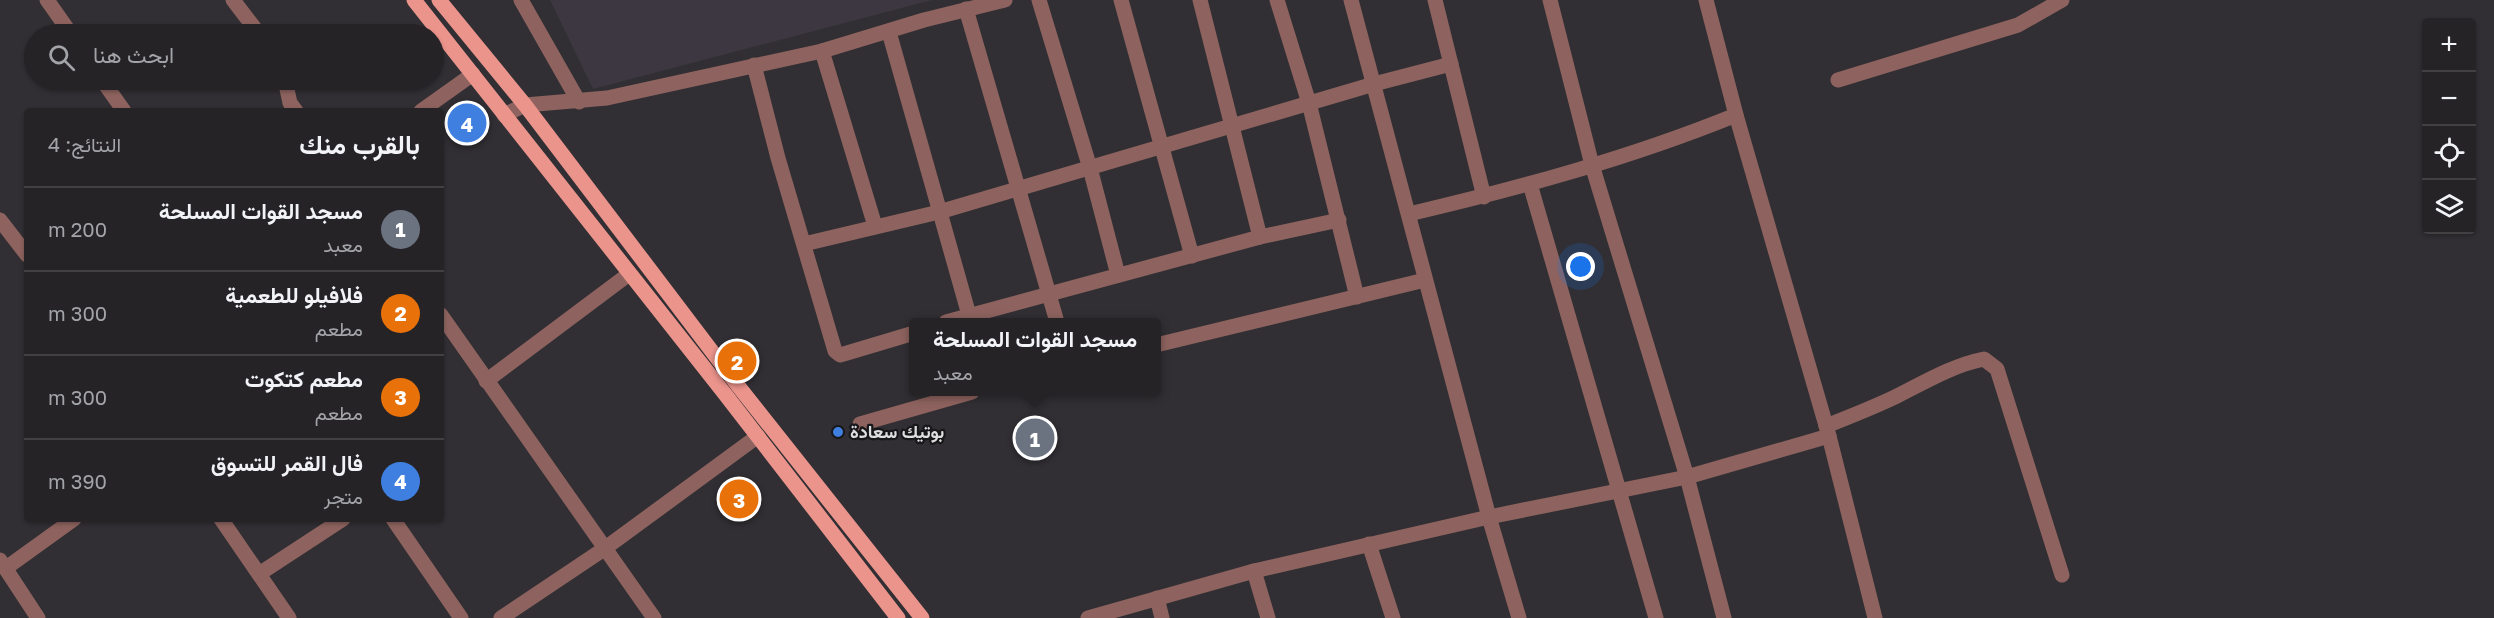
<!DOCTYPE html>
<html lang="ar">
<meta charset="utf-8">
<style>
:root{--surface:#252326;--page:#312f32;--text:#f1f3f6;--muted:#a3a4a7;--line:#424043;--accent:#a8b0fc}
body{margin:0;font-family:"Golos Text",Vazirmatn,sans-serif;background:var(--page);color:var(--text);direction:rtl}
.controls{position:absolute;right:18px;top:18px;display:grid;overflow:hidden;border-radius:6px;box-shadow:0 2px 4px #0004}
.controls button{width:54px;height:54px;display:grid;place-items:center;padding:0;border:0;border-bottom:2px solid var(--line);background:var(--surface);color:var(--text);font:30px sans-serif}
.you{position:absolute;left:1581px;top:267px;width:21px;height:21px;margin:-15px;border:4px solid #fff;border-radius:50%;background:#1a73e8;box-shadow:0 0 0 9px #1a73e833}
.badge{display:grid;place-items:center;width:39px;height:39px;border-radius:50%;background:var(--accent);color:#fff;font-size:20px;font-weight:700}
.pin{position:absolute;translate:-50% -50%;border:3px solid #fff;box-shadow:0 2px 6px #0006}
.popup{position:absolute;left:909px;top:318px;width:252px;height:78px;box-sizing:border-box;display:grid;place-content:center;border-radius:6px;background:var(--surface);filter:drop-shadow(0 2px 4px #0005);font-size:20px;white-space:nowrap;color:var(--muted)}
.popup b{font-size:22px;color:var(--text)}
.popup::after{content:'';position:absolute;left:50%;top:100%;margin-left:-12px;border:12px solid transparent;border-top-color:var(--surface)}
.list{margin:0;padding:0;list-style:none}
h2{display:flex;justify-content:space-between;align-items:center;height:78px;margin:0;padding:0 24px;font-size:26px}
h2 small{font-size:20px;font-weight:400;color:var(--muted)}
.list li{display:grid;grid-template-columns:39px 1fr auto;gap:18px;align-items:center;box-sizing:border-box;height:84px;padding:0 24px;border-top:2px solid var(--line)}
.list b{display:block;font-size:22px;white-space:nowrap}
.list p{margin:0;font-size:20px;white-space:nowrap;color:var(--muted)}
.list em{font-size:20px;font-style:normal;color:var(--muted)}
.icon{flex:none;width:33px;height:33px;fill:none;stroke:currentColor;stroke-width:2;stroke-linecap:round;stroke-linejoin:round}
.map{position:relative;flex:none;width:2494px;height:618px;overflow:hidden;direction:ltr}
.search{position:absolute;background:var(--surface);box-shadow:0 2px 4px #0004;left:24px;top:24px;width:420px;height:66px;display:flex;align-items:center;gap:15px;box-sizing:border-box;padding:0 21px;border-radius:33px;color:var(--muted);font-size:22px}
.panel{position:absolute;background:var(--surface);box-shadow:0 2px 4px #0004;left:24px;top:108px;width:420px;height:414px;border-radius:6px;direction:rtl}
.map>svg:first-child{display:block}
.built{fill:#3c3740}
.lines{fill:none;stroke-linecap:round;stroke-linejoin:round}
.minor{stroke:#8e635f;stroke-width:15}
.major{stroke:#eb948c;stroke-width:15}
.shop-dot{fill:#3f7fe0;stroke:#181719;stroke-width:2}
.labels{text-anchor:middle;stroke-width:4.5;stroke-linejoin:round;paint-order:stroke}
.poi-label{font-size:18px;font-weight:bold;fill:#dfdee0;stroke:#181719;text-anchor:start}
</style>
<div class="map">
<svg width="2494" height="618" viewBox="0 0 2494 618">
<rect width="100%" height="100%" fill="#312f33"/>
<!-- built -->
<polygon class="built" points="550,0 932,0 593,89"/>
<g class="lines">
<!-- minor -->
<g class="minor">
<polyline points="47,0 71,34"/>
<polyline points="233,0 259,34"/>
<polyline points="521,0 579,102"/>
<polyline points="1039,0 1090,168 1118,275"/>
<polyline points="1121,0 1192,256"/>
<polyline points="1200,0 1260,237"/>
<polyline points="1277,0 1309,103 1357,297"/>
<polyline points="1351,0 1489,517 1519,618"/>
<polyline points="1435,0 1484,197"/>
<polyline points="1550,0 1592,165 1687,477 1724,618"/>
<polyline points="1706,0 1736,115 1829,436 1875,618"/>
<polyline points="966,9 1057,322"/>
<polyline points="889,32 969,315"/>
<polyline points="822,51 875,226"/>
<polyline points="754,65 778,158 835,351 840,355 847,353 914,333"/>
<polyline points="102,80 124,111"/>
<polyline points="285,80 290,103 296,111"/>
<polyline points="1838,80 2018,25 2062,0"/>
<polyline points="421,111 473,74"/>
<polyline points="504,115 525,105 607,98 822,51 924,20 1005,0"/>
<polyline points="1530,184 1656,618"/>
<path d="M 1409,214 C 1520,188 1630,158 1736,115"/>
<polyline points="0,220 27,255"/>
<polyline points="804,244 939,212 1374,84 1451,64"/>
<polyline points="441,315 654,618"/>
<polyline points="946,322 1260,237 1339,220"/>
<polyline points="1156,345 1425,280"/>
<polyline points="486,381 629,274"/>
<polyline points="860,424 972,392"/>
<path d="M 1826,426 C 1849,417 1872,408 1895,397 C 1923,383 1953,365 1984,359 L 1997,369 L 2062,575"/>
<polyline points="221,519 289,618"/>
<polyline points="393,519 461,618"/>
<polyline points="1369,544 1393,618"/>
<polyline points="0,560 38,618"/>
<polyline points="6,568 74,519"/>
<polyline points="1254,571 1268,618"/>
<polyline points="259,574 343,519"/>
<polyline points="1157,598 1162,618"/>
<polyline points="501,618 604,549 758,436"/>
<polyline points="1088,618 1254,571 1489,517 1687,477 1829,436"/>
</g>
<!-- major -->
<g class="major">
<polyline points="414,0 725,394 898,618"/>
<polyline points="439,0 525,105 739,387 922,618"/>
</g>
</g>
<!-- markers -->
<circle class="shop-dot" cx="838" cy="432" r="6"/>
<g class="labels">
<!-- poi labels -->
<g class="poi-label">
<text x="850" y="438">بوتيك سعادة</text>
</g>
</g>
</svg>
<div class="controls">
<button>+</button>
<button>−</button>
<button><svg class="icon" aria-label="locate" viewBox="0 0 24 24"><circle cx="12" cy="12" r="6"/><path d="M12 2v4M12 18v4M2 12h4M18 12h4"/></svg></button>
<button><svg class="icon" aria-label="layers" viewBox="0 0 24 24"><path d="M12 4l9 5-9 5-9-5zM3 14l9 5 9-5"/></svg></button>
</div>
<div class="you"></div>
<div class="pin badge" style="left:1035px;top:438px;background:#6b7280">1</div>
<div class="popup"><b>مسجد القوات المسلحة</b>معبد</div>
<div class="pin badge" style="left:737px;top:361px;background:#e8710a">2</div>
<div class="pin badge" style="left:739px;top:499px;background:#e8710a">3</div>
<div class="pin badge" style="left:467px;top:123px;background:#3f7fe0">4</div>
<div class="search"><svg class="icon" aria-label="search" viewBox="0 0 24 24"><circle cx="10" cy="10" r="6"/><path d="M15 15l6 6"/></svg>ابحث هنا</div>
<section class="panel">
<h2>بالقرب منك<small>النتائج: 4</small></h2>
<ul class="list">
<li><span class="badge" style="background:#6b7280">1</span><div><b>مسجد القوات المسلحة</b><p>معبد</p></div><em>200 m</em></li>
<li><span class="badge" style="background:#e8710a">2</span><div><b>فلافيلو للطعمية</b><p>مطعم</p></div><em>300 m</em></li>
<li><span class="badge" style="background:#e8710a">3</span><div><b>مطعم كتكوت</b><p>مطعم</p></div><em>300 m</em></li>
<li><span class="badge" style="background:#3f7fe0">4</span><div><b>فال القمر للتسوق</b><p>متجر</p></div><em>390 m</em></li>
</ul>
</section>
</div>
